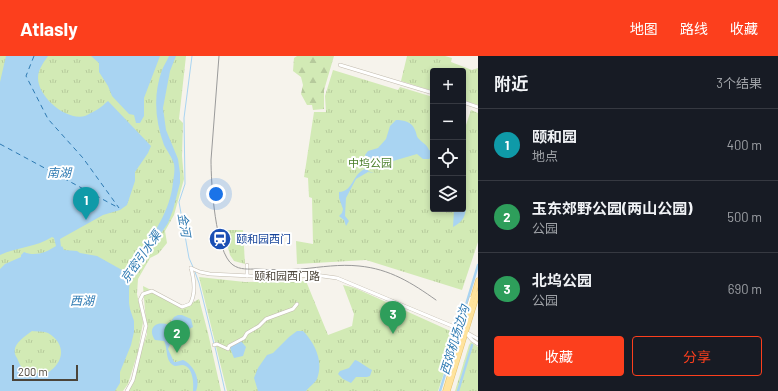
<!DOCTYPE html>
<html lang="zh">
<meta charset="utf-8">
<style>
:root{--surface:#171b24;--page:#242831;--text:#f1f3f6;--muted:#9ea1a6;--line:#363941;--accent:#fc3f1d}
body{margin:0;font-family:Barlow,"Noto Sans SC",sans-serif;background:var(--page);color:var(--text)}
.controls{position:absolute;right:12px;top:12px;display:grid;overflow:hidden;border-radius:4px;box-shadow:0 2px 6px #0003}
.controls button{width:36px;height:36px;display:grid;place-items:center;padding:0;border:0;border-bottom:1px solid var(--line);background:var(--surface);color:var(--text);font:20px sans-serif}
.scale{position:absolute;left:12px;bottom:10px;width:66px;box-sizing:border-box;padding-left:4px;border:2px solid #4b4439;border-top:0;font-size:11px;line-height:14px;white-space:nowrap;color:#4b4439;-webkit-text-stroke:3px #fff;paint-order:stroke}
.you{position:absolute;left:216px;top:138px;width:14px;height:14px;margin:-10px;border:3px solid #fff;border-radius:50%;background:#1a73e8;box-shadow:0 0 0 6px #1a73e833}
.badge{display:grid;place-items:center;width:26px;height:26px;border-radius:50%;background:var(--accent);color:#fff;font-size:13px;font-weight:700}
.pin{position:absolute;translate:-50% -33px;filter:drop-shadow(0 1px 2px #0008)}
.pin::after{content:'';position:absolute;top:21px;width:14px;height:12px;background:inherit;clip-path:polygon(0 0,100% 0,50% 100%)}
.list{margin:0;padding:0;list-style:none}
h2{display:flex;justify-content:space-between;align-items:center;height:52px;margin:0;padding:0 16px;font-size:17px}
h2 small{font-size:13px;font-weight:400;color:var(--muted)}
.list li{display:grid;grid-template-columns:26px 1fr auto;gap:12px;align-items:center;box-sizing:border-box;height:72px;padding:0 16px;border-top:1px solid var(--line)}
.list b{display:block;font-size:15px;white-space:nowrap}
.list p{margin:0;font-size:13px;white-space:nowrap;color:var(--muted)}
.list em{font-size:13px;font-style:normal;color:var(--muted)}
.actions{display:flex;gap:8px;padding:12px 16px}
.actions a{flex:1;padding:9px 0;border:1px solid var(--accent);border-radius:4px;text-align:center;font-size:14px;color:var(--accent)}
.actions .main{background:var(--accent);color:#fff}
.icon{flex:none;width:22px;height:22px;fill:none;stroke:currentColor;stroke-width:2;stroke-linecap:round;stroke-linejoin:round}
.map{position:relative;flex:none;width:478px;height:335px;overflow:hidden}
header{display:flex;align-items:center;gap:24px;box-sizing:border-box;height:56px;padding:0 20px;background:var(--accent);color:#fff}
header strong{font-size:19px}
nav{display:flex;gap:22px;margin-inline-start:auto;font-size:14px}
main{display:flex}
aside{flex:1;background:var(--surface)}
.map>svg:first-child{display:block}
.forest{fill:url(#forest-firs)}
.park{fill:url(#park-tufts)}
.water{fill:#a9d4f2;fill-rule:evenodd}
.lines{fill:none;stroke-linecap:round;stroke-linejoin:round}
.stream{stroke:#a9d4f2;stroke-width:1}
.canal{stroke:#a9d4f2;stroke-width:2.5}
.ferry{stroke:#2e7ab2;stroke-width:1;stroke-dasharray:5 4;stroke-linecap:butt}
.minor-casing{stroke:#c2bbae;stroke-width:4}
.major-casing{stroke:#e6c16a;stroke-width:5}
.minor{stroke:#fff;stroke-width:3}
.major{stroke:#ffe39c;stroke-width:4}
.tram{stroke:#9a9a9a;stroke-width:1}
.labels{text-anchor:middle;stroke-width:4;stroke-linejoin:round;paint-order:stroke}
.park-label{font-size:11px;fill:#4a7f2a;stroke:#fff}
.transit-label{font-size:11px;fill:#164399;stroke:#fff;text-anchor:start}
.street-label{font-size:11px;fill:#4b4439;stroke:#fff}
.water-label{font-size:12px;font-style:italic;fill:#2e7ab2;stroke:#fff}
</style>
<header>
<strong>Atlasly</strong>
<nav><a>地图</a><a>路线</a><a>收藏</a></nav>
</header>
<main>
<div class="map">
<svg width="478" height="335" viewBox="0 0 478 335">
<defs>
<pattern id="forest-firs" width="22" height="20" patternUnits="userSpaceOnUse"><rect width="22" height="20" fill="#d2eab5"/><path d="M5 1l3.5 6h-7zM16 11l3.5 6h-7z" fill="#b6ca9c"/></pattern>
<pattern id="park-tufts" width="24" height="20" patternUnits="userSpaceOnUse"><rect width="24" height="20" fill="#d2eab5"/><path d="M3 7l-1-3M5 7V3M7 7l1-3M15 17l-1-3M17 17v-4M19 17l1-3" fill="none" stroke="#b6ca9c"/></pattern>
</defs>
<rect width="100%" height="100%" fill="#f6f3ec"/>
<!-- forest -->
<polygon class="forest" points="297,0 334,0 324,34 324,53 313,54 312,49 307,49 301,38 303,29 301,21 293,15 294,2"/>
<!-- park -->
<g class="park">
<polygon points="0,0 186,0 179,63 183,67 182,100 184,123 174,159 165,175 167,187 158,198 150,202 138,223 137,238 143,266 138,296 128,328 123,335 0,335"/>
<polygon points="407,0 445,0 452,2 451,6 472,14 478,12 478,49 463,44 463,15 433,15 433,35 401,25"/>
<polygon points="333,14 398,34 400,31 433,41 433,153 463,153 463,68 466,69 471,54 478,57 478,186 462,234 366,204 297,208 296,185 313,188 312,142 309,141 308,122 304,121 305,115 314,56 326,56 325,40"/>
<polygon points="223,174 243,174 245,208 234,205 230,199"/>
<polygon points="199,221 245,226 306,225 328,279 352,270 354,258 343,229 355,232 457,278 438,335 227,335"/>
<polygon points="143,230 185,251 199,243 208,277 221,335 128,335 147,278"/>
<polygon points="471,286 478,291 478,335 455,335 469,289"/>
</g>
<!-- water -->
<g class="water">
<path d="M 6,0 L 48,0 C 43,7 38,14 38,22 C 38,41 66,65 85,60 C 89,58 97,54 101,51 C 104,49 105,47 108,45 L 151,90 L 148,97 L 135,116 L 135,125 L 127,149 L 120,154 L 103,159 L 60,183 L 61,191 L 62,190 L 64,194 L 77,195 L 80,197 L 97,200 L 122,214 L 128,213 L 131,210 C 149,184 170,159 173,126 C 174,120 175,114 174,108 C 172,101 167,95 164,89 C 155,64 153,39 162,14 C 164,9 167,5 169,0 L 176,0 L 170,15 L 163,52 L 166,74 L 178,103 L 180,117 L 180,127 L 173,154 L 168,167 L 130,223 L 129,234 L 129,247 L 130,253 L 134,265 L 134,276 L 131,289 L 120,316 L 120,327 L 115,335 L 0,335 L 0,213 L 5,208 L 21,201 L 21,199 L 24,196 C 35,201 47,196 56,190 L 54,182 L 52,181 C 37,191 17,191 0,199 L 0,26 ZM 32,275 C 37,276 44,275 48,277 C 67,288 64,307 47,317 C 41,316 31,318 25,314 C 20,311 19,306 17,302 C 9,290 23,282 32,275 Z"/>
<polygon points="91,0 160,0 144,42 144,60 140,67 136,67 134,59 129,58 112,40 108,30 99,16 99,7"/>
<path d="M 396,64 C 404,64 412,66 415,74 C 417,78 416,80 419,83 C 423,88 426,87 429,94 L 433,95 L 433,100 L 429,103 L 423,103 L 417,98 L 393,105 L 376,103 L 371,106 L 368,115 L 374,117 L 368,116 L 356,123 L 346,142 L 345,160 L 349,165 L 346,170 L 344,164 L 339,160 L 342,157 L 343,153 L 339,142 L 339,136 C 354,135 352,118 365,113 L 367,107 L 365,99 L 368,95 L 378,92 L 386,83 L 390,70 Z"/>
<path d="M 463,135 C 466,151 470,162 453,171 L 454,154 L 463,153 Z"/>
<path d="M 178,259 L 182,259 L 191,263 L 193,271 L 185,275 L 183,271 L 174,268 L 170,280 L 171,286 L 168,293 L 174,306 L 176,306 L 183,304 C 194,309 201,324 196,335 L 193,335 C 194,327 193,310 182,309 C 179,309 175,311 173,309 C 165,304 168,292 164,285 L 155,284 C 147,272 156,264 169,269 L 174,261 Z"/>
<path d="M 297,275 L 303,275 C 315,287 324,306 317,323 C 315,327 309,331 306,335 L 258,335 L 254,322 L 258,312 L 267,299 L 273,297 L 289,281 Z"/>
<polygon points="241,285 246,291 243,300 234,302 230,292 231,290"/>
<path d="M 355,304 C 359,305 366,311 372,314 L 370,320 L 367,321 L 356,321 L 351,327 L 343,323 L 338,318 L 340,315 L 349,312 Z"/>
</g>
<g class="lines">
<!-- stream -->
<g class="stream">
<polyline points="192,0 184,62 185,128 179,146 189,202 193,211"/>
<polyline points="195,216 199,227 214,288"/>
<polyline points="215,291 225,335"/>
</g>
<!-- canal -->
<g class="canal">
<polyline points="440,335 478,209"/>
<polyline points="458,335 472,289"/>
</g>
<!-- ferry -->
<g class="ferry">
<polyline points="34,0 26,20 48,63 83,102 119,152"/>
<polyline points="0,88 117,151"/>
</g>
<!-- minor casing -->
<g class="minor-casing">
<g id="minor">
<polyline points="340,9 433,37"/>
<polyline points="463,46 478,51"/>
<polyline points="191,212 200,216 210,218 271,221 315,219 337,222 464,275 478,283"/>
<polyline points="247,220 247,209"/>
<polyline points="461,274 471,242"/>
<polyline points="467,278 472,284 478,288"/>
<polyline points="214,289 217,288 228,293 229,290 244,282 247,277 259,270 266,263 293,253 297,248"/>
<path d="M 127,335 L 133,324 L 146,270 L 140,244 L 143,238 L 152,235 L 182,251 L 190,248 C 196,238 194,223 191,212"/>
</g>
</g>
<!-- major casing -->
<g class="major-casing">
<g id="major">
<polyline points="445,335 478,224"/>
<polyline points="448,335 478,237"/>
</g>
</g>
<!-- minor -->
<use href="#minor" class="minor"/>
<!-- major -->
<use href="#major" class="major"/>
<!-- tram -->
<path class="tram" d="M 219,0 L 211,104 C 211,126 215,197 233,209 C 240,214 249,213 256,213 C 272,214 287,214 302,213 C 321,211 340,208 359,210 C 390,213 412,227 436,244"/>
</g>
<!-- icons -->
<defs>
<g id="station-disc" transform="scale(1.15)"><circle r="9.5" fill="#1a4fb4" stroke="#fff"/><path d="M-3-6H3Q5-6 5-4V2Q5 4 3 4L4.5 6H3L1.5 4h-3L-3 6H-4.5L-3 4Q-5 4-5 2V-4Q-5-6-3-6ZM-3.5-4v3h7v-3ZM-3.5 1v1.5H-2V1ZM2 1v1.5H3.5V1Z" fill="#fff"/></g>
</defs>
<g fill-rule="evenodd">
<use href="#station-disc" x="220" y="183"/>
</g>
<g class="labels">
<!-- park labels -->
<g class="park-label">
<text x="370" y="111">中坞公园</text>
</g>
<!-- transit labels -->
<g class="transit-label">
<text x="236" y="187">颐和园西门</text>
</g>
<!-- street labels -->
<g class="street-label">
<text x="287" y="224">颐和园西门路</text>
</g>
<!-- water labels -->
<g class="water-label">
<text x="59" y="121">南湖</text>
<text transform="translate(184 169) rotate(80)" y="4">金河</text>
<text transform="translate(141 201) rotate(-55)" y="4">京密引水渠</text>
<text x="82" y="249">西湖</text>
<text transform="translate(455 284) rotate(-73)" y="4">西郊机场边沟</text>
</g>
</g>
</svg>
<div class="controls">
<button>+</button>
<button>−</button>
<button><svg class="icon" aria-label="locate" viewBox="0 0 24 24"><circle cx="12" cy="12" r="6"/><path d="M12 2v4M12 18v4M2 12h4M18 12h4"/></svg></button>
<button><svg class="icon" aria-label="layers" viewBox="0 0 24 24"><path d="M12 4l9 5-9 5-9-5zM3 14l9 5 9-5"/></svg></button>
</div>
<div class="scale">200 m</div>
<div class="you"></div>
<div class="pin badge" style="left:86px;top:164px;background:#0f9aa8">1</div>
<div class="pin badge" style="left:177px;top:297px;background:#2e9e5b">2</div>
<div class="pin badge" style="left:393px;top:278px;background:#2e9e5b">3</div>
</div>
<aside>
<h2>附近<small>3个结果</small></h2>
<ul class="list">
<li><span class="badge" style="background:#0f9aa8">1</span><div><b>颐和园</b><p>地点</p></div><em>400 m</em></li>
<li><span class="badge" style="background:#2e9e5b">2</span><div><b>玉东郊野公园(两山公园)</b><p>公园</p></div><em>500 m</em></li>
<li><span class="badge" style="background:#2e9e5b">3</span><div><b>北坞公园</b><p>公园</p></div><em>690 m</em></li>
</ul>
<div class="actions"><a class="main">收藏</a><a>分享</a></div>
</aside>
</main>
